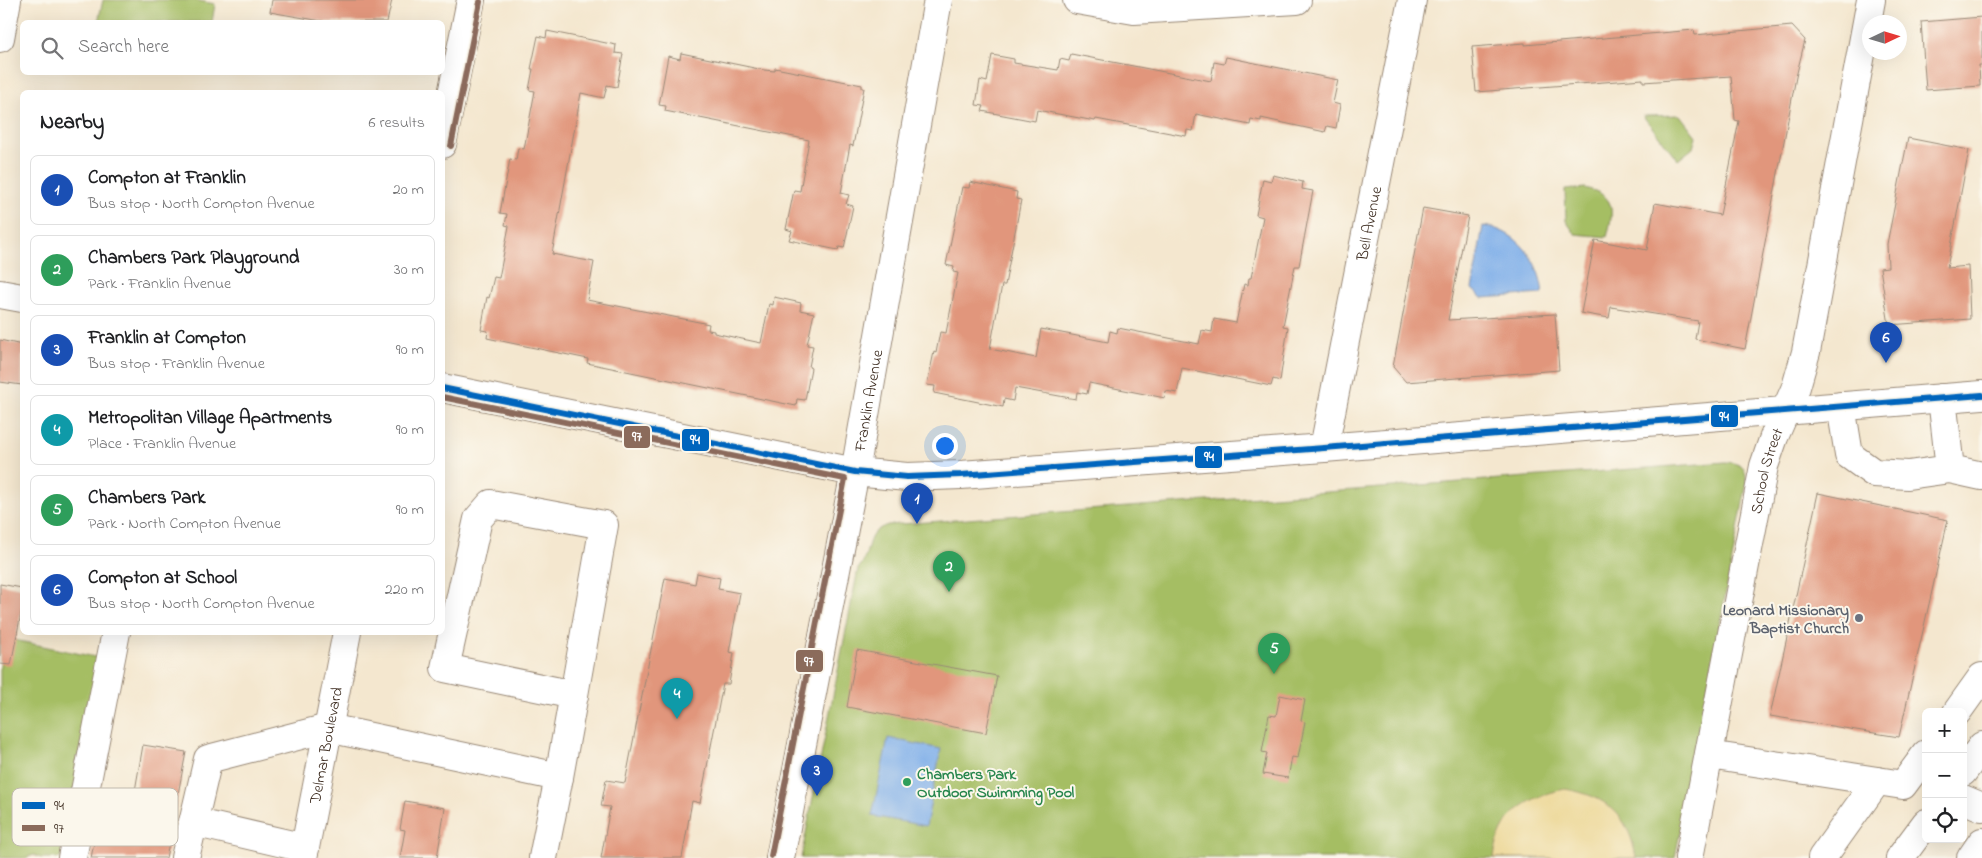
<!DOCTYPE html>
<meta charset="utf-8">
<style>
:root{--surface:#fff;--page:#f6f6f6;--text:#202124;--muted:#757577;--line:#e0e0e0;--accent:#0f766e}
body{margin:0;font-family:"Indie Flower",sans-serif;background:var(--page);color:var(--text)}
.controls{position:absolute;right:15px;bottom:15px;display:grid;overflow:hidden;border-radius:8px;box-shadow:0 5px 20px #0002}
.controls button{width:45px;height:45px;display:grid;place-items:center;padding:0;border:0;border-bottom:1px solid var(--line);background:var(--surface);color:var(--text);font:25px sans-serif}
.compass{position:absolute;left:1862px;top:15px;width:45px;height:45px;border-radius:50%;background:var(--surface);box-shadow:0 5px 20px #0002;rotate:86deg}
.you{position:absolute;left:944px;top:445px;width:18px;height:18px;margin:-12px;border:4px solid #fff;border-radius:50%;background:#1a73e8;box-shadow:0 0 0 8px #1a73e833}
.badge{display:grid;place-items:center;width:32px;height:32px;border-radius:50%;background:var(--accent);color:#fff;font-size:16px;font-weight:700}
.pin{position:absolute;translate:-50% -41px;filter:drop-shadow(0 1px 2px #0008)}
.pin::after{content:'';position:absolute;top:26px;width:18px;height:15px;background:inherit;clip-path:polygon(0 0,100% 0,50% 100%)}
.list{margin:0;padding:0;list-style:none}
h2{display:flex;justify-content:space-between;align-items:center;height:65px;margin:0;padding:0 20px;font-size:21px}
h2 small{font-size:16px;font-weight:400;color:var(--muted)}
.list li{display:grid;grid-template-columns:32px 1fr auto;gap:15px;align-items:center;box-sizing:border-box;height:70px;margin:0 10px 10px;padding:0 10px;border:1px solid var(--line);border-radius:8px}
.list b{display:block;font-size:19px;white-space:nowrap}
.list p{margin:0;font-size:16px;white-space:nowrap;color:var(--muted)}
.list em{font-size:16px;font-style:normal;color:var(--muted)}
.icon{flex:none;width:28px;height:28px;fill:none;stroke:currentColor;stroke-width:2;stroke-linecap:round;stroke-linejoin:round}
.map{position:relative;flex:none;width:1982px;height:858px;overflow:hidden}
.search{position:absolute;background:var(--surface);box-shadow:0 5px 20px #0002;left:20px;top:20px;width:425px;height:55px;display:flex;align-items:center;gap:12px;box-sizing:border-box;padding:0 18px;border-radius:8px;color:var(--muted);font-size:19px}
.panel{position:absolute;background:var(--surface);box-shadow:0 5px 20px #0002;left:20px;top:90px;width:425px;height:545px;border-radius:8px}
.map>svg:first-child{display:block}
.green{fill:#a5be64;stroke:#707441}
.sand{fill:#eeda9e;stroke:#94825e}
.water{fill:#7eaee9;stroke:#5c6c84}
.building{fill:#e1967b}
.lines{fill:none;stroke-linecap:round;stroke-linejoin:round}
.minor-casing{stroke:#988876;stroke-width:30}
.major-casing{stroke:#988876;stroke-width:30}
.minor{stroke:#fff;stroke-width:28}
.major{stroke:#fff;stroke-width:28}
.bus-1-casing{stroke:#fbf7ec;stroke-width:10}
.bus-2-casing{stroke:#fbf7ec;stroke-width:10}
.bus-1{stroke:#0065bd;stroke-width:6}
.bus-2{stroke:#8b6b5b;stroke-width:6}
.worship-dot{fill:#6b7280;stroke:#fbf7ec;stroke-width:2}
.leisure-dot{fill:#2e9e5b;stroke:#fbf7ec;stroke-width:2}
.labels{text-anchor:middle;stroke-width:4;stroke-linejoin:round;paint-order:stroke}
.street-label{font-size:16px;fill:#3b2a1e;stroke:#fbf7ec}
.worship-label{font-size:16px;font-weight:bold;fill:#5b616d;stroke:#fbf7ec;text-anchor:end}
.leisure-label{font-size:16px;font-weight:bold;fill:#27864d;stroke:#fbf7ec;text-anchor:start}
.key{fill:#fbf7ec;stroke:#c1baae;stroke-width:1}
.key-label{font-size:14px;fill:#3b2a1e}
.line-badge{stroke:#fbf7ec;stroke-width:2}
.badge-label{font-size:14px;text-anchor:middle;font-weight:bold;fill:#fff}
</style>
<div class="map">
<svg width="1982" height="858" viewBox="0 0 1982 858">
<rect width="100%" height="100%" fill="#fbf7ec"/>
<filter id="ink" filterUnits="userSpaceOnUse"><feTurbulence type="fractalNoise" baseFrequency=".02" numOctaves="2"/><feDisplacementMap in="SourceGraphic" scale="10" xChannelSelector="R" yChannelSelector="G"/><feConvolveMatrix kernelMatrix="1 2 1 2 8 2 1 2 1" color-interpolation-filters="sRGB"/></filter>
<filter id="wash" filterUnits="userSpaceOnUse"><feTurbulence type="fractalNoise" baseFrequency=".0096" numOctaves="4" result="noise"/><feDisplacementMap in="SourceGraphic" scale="20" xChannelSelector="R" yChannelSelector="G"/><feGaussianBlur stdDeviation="1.12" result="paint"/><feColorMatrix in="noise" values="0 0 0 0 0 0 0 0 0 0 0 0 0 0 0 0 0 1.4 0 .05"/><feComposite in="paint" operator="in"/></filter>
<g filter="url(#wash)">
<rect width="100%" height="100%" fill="#f4e7cf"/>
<!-- green -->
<g class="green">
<polygon points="103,0 194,0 215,4 212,22 98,22"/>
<polygon points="1680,115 1696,136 1693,148 1678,160 1643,116"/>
<path d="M 1585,188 C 1616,195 1614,210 1607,237 L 1575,234 L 1566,221 L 1565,190 Z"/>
<path d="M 1726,462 C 1745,464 1747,470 1746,487 L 1675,858 L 801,858 L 858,569 C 873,552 862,533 888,525 Z"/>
<polygon points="0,637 105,659 65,858 41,858 34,855 25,858 0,858"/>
</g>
<!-- sand -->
<path class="sand" d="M 1565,789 C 1607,796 1629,815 1636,858 L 1494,858 C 1499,816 1526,797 1565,789 Z"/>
<!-- water -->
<g class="water">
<path d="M 1483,226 C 1518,230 1540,261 1543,294 L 1482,298 L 1472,289 Z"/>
<polygon points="888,738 941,749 926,826 872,816"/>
</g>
<g id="blocks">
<!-- building -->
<g class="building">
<polygon points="272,0 392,0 387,22 327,22 270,12"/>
<polygon points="1982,17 1982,65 1979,65 1980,86 1926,90 1921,22"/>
<polygon points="1792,26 1805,40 1796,77 1745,349 1695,339 1698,321 1611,307 1609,318 1581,313 1595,240 1647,250 1655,203 1720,215 1739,121 1735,120 1731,76 1643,82 1643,79 1476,92 1472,47 1525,43 1525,45 1694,30 1695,35"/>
<polygon points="547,31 616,45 615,53 623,54 617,87 607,85 604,98 581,93 552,254 594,262 587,300 709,324 708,330 714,331 714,333 761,343 769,304 773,305 774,297 801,303 800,310 814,313 807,345 813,346 809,367 811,368 805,400 797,399 796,406 587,363 588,359 487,338 488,331 481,330 487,297 489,298 494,277 499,278 509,226 505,225 507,214 500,213 510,159 516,160 518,148 524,149 535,91 529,90 533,69 531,69 538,36 546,38"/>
<polygon points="681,53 764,70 775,71 775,68 862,85 862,88 864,88 853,146 850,145 841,193 849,195 846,204 853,206 844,248 839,247 838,250 789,240 792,231 786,229 794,190 800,191 809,140 665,111 666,106 659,105 668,56 680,59"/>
<polygon points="1071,54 1211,81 1214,62 1224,64 1226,57 1338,80 1333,103 1340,105 1336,128 1327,126 1325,132 1261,118 1261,121 1251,119 1250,125 1196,114 1193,131 1187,130 1186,136 1096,119 1095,121 1037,110 1035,121 982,111 984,106 976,105 980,80 987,82 992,55 1014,59 1014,63 1058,70 1060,59 1069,61"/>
<polygon points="1908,138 1969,150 1947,268 1968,266 1970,319 1889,325 1880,268 1888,267 1887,244"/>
<polygon points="1273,175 1303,182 1302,189 1313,191 1299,266 1295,266 1283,326 1288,327 1280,381 1273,379 1271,386 1182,368 1177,393 1166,391 1165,398 1089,383 1087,394 1077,392 1076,399 1015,388 1013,401 1004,399 1003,407 934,393 935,386 927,385 934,352 936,353 940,332 946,333 958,273 953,272 954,267 946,265 962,187 969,188 970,182 1017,192 1016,199 1021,200 1005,285 1002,285 990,349 1036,358 1041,329 1108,342 1110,331 1117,333 1118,328 1199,344 1202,330 1212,332 1214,319 1236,323 1244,284 1248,285 1249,278 1251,278 1263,217 1256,215 1263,179 1271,181"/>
<polygon points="1423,208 1468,216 1448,320 1555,314 1559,370 1406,382 1393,367"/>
<polygon points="0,340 22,345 22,385 0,382"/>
<polygon points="1818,493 1948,520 1899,737 1770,716"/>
<polygon points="697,573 720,578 718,589 740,593 729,652 734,653 729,684 723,684 700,803 692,801 682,858 601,858 610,807 601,806 606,780 625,783 665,578 695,584"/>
<polygon points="0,584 22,588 22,608 11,665 0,664"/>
<polygon points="857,650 997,676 986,733 847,707"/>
<polygon points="1280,695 1305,700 1301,721 1305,722 1298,758 1292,757 1288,778 1263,774 1267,753 1262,752 1269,715 1276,716"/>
<polygon points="143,745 186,752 166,858 91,858 102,802 132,808"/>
<polygon points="405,801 445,808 437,858 400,858 405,830 400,829"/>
</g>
</g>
</g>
<g filter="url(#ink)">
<use href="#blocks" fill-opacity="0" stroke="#988876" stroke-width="1"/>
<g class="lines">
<!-- minor casing -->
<g class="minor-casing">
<g id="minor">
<polyline points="1077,0 1134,10 1297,0"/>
<polyline points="0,38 7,0"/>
<polyline points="442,144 471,0"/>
<polyline points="1942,398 1950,469 1982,476"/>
<polyline points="1841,406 1849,455 1874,473 1908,475 1950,469"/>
<path id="s1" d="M 1324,448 L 1412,0"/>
<polygon points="491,504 604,525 574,695 445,668 478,519"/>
<polyline points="1957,712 1982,677"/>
<polyline points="1709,755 1903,785 1926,754"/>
<polyline points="1963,772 1982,746"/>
<polyline points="559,777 574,694"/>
<polyline points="1963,799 1982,807"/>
<polyline points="193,822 305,848"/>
<polyline points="72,858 116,632"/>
<polyline points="185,858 208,759 328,728 559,777 543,858"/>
<path id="s2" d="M 303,858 L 347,632"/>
<path id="s3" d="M 780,858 L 855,472 L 938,0"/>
<path id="s4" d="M 1689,858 L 1764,466 L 1774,437 L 1796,387 L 1806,352 L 1871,0"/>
<polyline points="1822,858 1877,781"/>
<polyline points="1900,858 1926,823"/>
<polyline points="1971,858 1982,842"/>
</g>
</g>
<!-- major casing -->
<g class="major-casing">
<g id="major">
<polyline points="0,294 22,298"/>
<polyline points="442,388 855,472 907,477 961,475 1324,448 1982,395"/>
</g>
</g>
<!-- minor -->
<use href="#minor" class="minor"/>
<!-- major -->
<use href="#major" class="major"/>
<!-- bus-1 casing -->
<g class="bus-1-casing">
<polyline id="bus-1" points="442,388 855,472 907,477 961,475 1324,448 1982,395"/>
</g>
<!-- bus-2 casing -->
<g class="bus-2-casing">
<g id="bus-2">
<polyline points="451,146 480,2"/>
<polyline points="442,397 845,479 771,856"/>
</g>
</g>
<!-- bus-1 -->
<use href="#bus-1" class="bus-1"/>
<!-- bus-2 -->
<use href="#bus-2" class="bus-2"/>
</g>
</g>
<!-- markers -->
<circle class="worship-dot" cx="1859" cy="618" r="5"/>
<circle class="leisure-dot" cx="907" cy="782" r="5"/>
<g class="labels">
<!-- street labels -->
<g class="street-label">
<text dy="6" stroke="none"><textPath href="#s1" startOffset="229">Bell Avenue</textPath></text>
<text dy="6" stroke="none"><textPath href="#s3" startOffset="466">Franklin Avenue</textPath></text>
<text dy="6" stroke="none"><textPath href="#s4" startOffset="395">School Street</textPath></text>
<text dy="6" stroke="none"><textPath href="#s2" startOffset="115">Delmar Boulevard</textPath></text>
</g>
<!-- worship labels -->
<g class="worship-label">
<text x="1849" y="615">Leonard Missionary<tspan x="1849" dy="18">Baptist Church</tspan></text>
</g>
<!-- leisure labels -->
<g class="leisure-label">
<text x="917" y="779">Chambers Park<tspan x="917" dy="18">Outdoor Swimming Pool</tspan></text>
</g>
</g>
<!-- legend -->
<rect x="12" y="788" width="166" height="58" rx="8" class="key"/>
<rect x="22" y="802" width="23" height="7" fill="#0065bd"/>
<rect x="22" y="825" width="23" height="6" fill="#8b6b5b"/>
<g class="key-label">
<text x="54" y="810">94</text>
<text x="54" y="833">97</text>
</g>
<g class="line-badge">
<rect x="1710" y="404" width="29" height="24" rx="5" fill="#0065bd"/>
<rect x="623" y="425" width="28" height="24" rx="5" fill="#8b6b5b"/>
<rect x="681" y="428" width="29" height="24" rx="5" fill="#0065bd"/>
<rect x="1194" y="445" width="29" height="24" rx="5" fill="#0065bd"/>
<rect x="795" y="649" width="29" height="24" rx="5" fill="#8b6b5b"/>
</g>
<g class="badge-label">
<text x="1724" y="421">94</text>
<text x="637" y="441">97</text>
<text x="695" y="444">94</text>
<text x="1209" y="461">94</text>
<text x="809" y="666">97</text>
</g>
</svg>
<div class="controls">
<button>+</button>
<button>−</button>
<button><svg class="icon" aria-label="locate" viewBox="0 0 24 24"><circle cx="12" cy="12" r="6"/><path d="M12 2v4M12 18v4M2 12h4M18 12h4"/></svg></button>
</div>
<svg class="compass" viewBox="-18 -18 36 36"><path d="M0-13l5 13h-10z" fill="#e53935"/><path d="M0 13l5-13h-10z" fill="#757577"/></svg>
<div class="you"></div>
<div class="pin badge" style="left:917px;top:524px;background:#1a4fb4">1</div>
<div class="pin badge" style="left:949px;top:592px;background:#2e9e5b">2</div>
<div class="pin badge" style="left:817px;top:796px;background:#1a4fb4">3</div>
<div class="pin badge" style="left:677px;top:719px;background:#0f9aa8">4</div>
<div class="pin badge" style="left:1274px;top:674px;background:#2e9e5b">5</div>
<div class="pin badge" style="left:1886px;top:363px;background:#1a4fb4">6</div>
<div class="search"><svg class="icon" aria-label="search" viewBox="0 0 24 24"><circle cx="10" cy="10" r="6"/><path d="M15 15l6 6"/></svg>Search here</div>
<section class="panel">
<h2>Nearby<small>6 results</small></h2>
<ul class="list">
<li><span class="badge" style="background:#1a4fb4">1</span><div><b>Compton at Franklin</b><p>Bus stop · North Compton Avenue</p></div><em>20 m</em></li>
<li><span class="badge" style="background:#2e9e5b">2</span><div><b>Chambers Park Playground</b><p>Park · Franklin Avenue</p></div><em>30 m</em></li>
<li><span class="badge" style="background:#1a4fb4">3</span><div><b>Franklin at Compton</b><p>Bus stop · Franklin Avenue</p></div><em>90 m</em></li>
<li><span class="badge" style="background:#0f9aa8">4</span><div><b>Metropolitan Village Apartments</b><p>Place · Franklin Avenue</p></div><em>90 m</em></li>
<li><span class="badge" style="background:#2e9e5b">5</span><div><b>Chambers Park</b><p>Park · North Compton Avenue</p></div><em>90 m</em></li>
<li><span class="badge" style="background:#1a4fb4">6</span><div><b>Compton at School</b><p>Bus stop · North Compton Avenue</p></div><em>220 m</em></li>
</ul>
</section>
</div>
